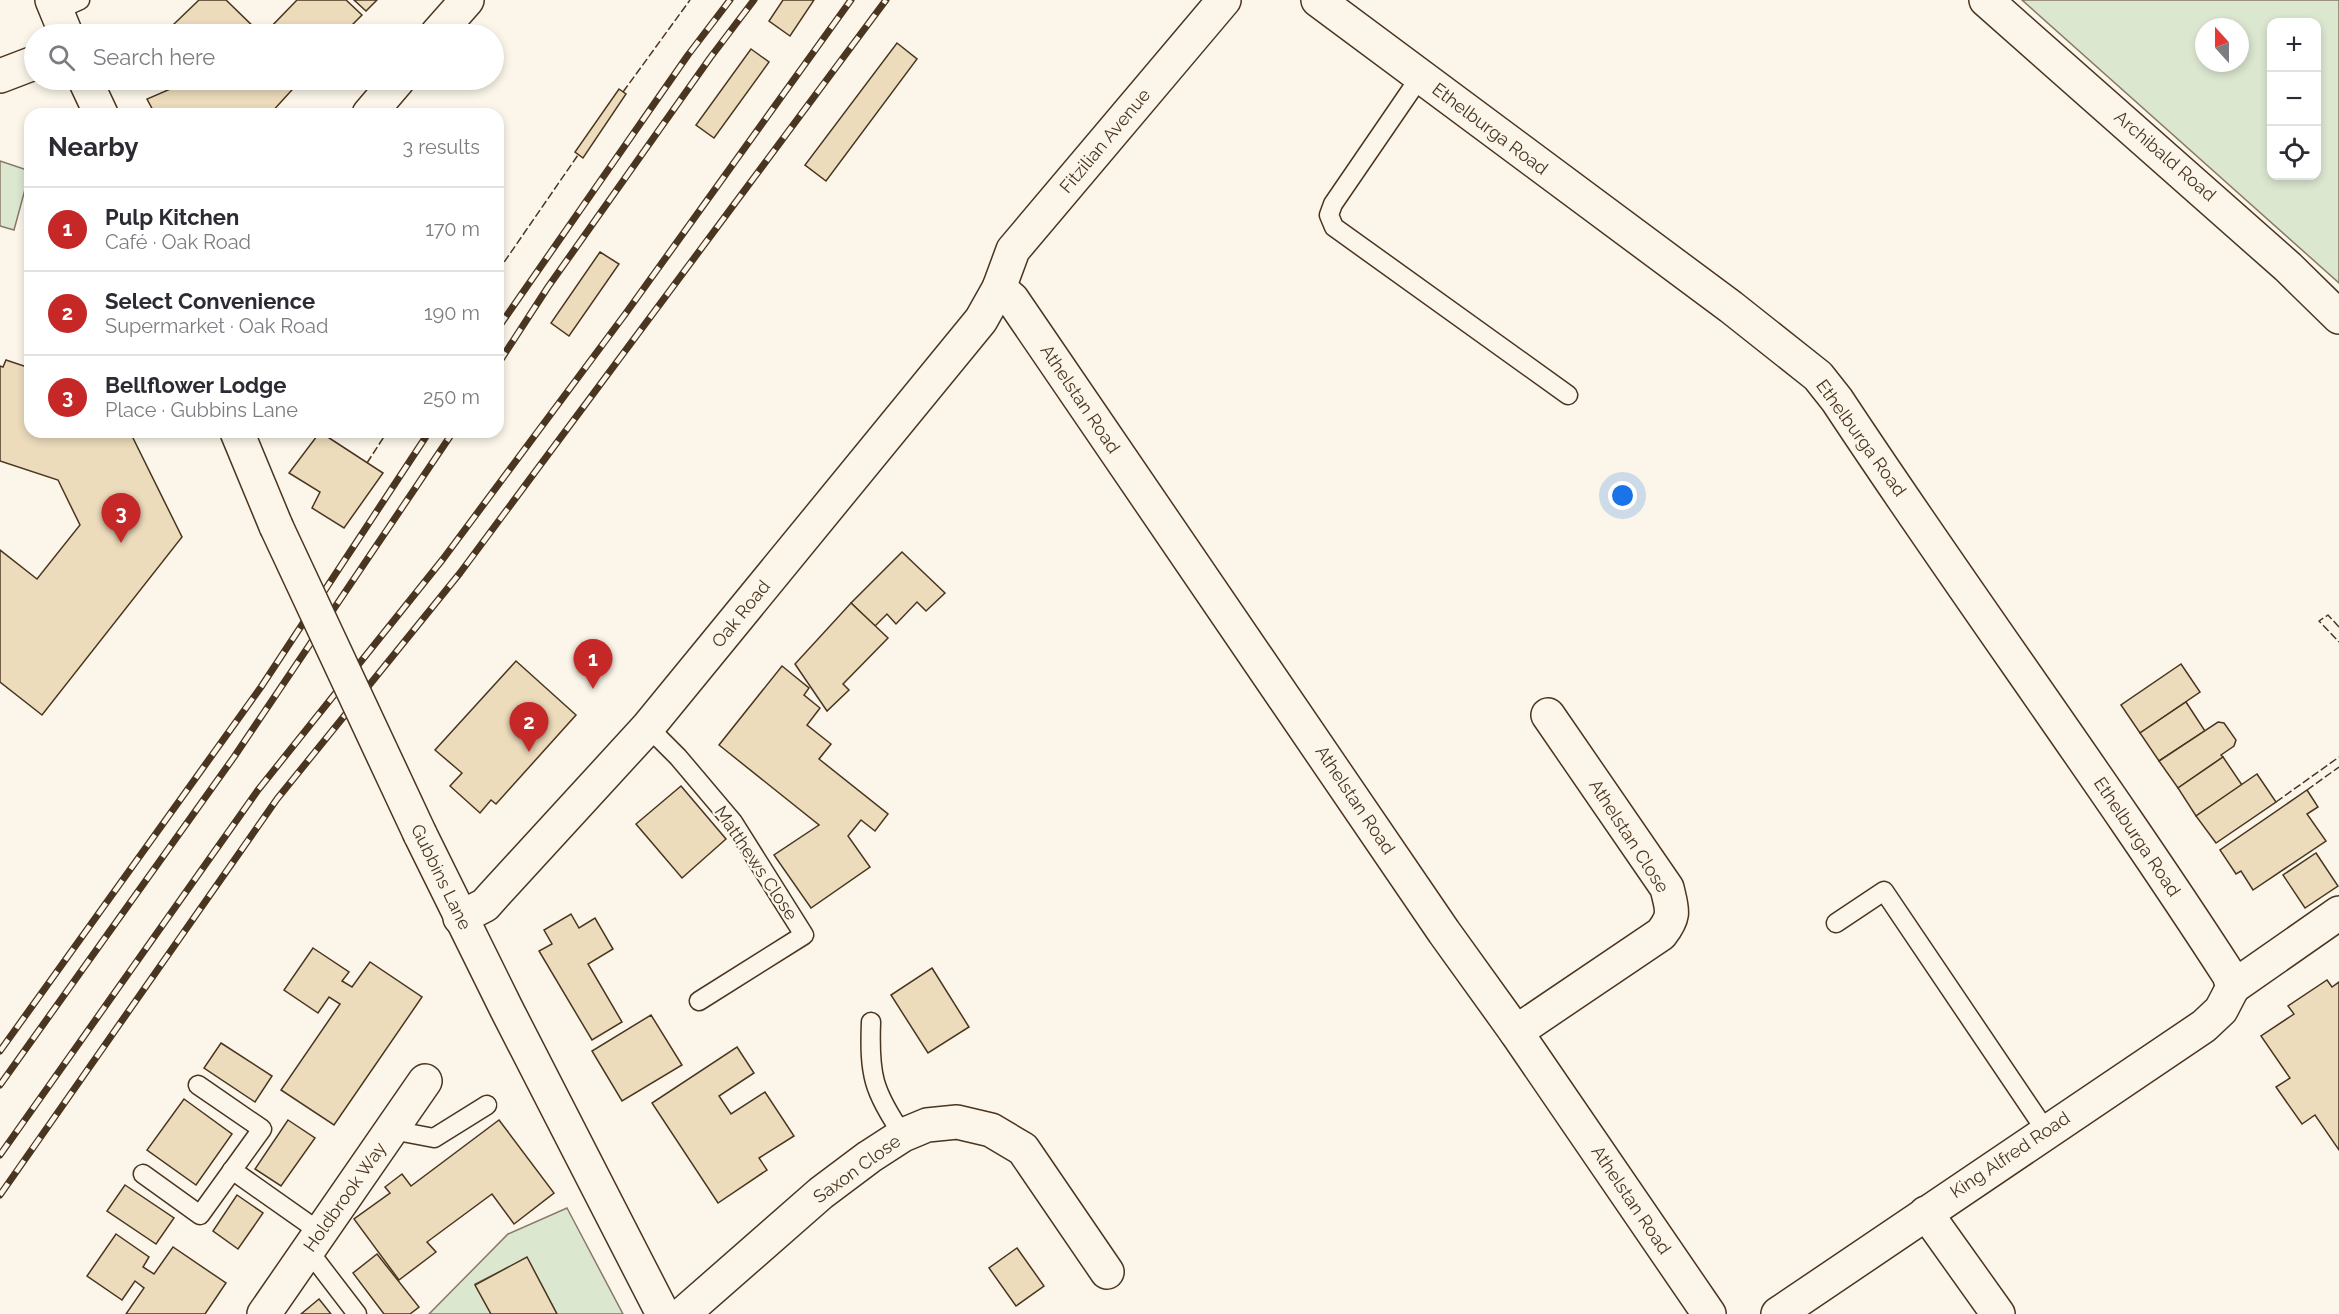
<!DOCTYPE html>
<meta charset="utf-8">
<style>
:root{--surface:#fff;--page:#f7f7f7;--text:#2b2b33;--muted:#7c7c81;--line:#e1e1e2;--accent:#c62828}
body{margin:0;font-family:Raleway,sans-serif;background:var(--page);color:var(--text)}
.controls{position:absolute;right:18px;top:18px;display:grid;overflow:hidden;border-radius:12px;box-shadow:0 3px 9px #0003}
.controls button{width:54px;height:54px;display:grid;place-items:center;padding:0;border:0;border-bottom:2px solid var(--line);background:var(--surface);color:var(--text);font:30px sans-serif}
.compass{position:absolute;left:2195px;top:18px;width:54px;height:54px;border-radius:50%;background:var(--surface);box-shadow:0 3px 9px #0003;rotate:339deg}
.you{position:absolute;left:1623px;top:496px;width:21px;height:21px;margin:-15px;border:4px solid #fff;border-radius:50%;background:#1a73e8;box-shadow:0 0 0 9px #1a73e833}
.badge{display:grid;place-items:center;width:39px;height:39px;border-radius:50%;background:var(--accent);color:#fff;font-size:20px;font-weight:700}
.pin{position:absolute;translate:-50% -50px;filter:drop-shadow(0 2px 3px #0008)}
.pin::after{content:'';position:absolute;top:32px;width:21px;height:18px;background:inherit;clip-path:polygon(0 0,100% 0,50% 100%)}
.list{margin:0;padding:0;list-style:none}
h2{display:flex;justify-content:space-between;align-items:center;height:78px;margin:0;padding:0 24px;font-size:26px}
h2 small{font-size:20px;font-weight:400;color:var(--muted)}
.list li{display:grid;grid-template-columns:39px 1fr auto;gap:18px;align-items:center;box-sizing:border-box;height:84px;padding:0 24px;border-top:2px solid var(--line)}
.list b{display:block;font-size:22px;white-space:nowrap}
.list p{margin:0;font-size:20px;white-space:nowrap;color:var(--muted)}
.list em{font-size:20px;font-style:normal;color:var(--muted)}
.icon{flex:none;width:33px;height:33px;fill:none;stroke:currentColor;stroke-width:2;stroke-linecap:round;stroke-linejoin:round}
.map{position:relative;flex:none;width:2339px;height:1314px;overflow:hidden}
.search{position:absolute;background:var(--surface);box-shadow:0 3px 9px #0003;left:24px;top:24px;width:480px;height:66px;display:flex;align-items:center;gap:15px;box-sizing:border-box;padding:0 21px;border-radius:33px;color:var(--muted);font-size:22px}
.panel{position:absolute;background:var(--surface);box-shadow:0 3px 9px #0003;left:24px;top:108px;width:480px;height:330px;border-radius:18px}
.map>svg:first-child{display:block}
.green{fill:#dce7d0;stroke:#887966;stroke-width:1.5;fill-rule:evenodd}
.building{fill:#ecdcbc;stroke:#4a3520;stroke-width:1.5}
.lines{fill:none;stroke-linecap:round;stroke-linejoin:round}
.lane-casing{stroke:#4a3520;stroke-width:21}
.street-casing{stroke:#4a3520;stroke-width:36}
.secondary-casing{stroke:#4a3520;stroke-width:36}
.lane{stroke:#fbf6e9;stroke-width:18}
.street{stroke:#fbf6e9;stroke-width:33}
.secondary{stroke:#fbf6e9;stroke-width:33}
.rail-casing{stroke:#4a3520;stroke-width:7}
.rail{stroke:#fbf6e9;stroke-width:4.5;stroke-dasharray:14;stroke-linecap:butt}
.secondary-bridge-casing{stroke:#4a3520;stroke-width:36;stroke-linecap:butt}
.secondary-bridge{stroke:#fbf6e9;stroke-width:33}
.fence{stroke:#4a3520;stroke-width:1.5;stroke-dasharray:8 3;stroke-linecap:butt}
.labels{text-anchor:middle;stroke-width:4.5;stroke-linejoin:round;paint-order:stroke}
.street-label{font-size:18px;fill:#4a3520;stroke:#fbf6e9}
</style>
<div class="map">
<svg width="2339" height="1314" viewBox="0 0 2339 1314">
<rect width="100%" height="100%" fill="#fbf6e9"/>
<!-- green -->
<g class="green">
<path d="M 2022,0 L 2339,0 L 2339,283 ZM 2272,22 L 2316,22 L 2316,176 L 2272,176 ZM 2204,27 L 2240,27 L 2240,63 L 2204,63 Z"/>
<polygon points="0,161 30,171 14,230 0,226"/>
<polygon points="567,1208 623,1314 557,1314 527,1258 475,1284 491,1314 429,1314 508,1234"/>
</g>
<!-- building -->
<g class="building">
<polygon points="199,0 226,0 261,34 183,34 174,24"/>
<polygon points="297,0 346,0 362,15 343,34 271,34 267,31"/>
<polygon points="354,0 377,0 366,11"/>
<polygon points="783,0 814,0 790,36 769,21"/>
<polygon points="897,43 917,59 826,181 805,165"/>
<polygon points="751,49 769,62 714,138 696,125"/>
<polygon points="191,80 301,80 270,114 155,114 147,99"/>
<polygon points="619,89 626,94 583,158 575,152"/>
<polygon points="600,252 619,264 569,336 551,323"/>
<polygon points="6,360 30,368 30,432 130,432 182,537 42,715 0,682 0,550 37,579 80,525 58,480 0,461 0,366 3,367"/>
<polygon points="320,432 383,473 344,528 312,508 320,492 289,473"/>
<polygon points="902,552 945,593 926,611 917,602 896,624 887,614 875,626 851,603"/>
<polygon points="851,603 888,638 843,684 849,690 827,711 795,664"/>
<polygon points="516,661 576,715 496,804 491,800 480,813 450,786 462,773 435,750"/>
<polygon points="2181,664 2200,692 2140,733 2121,705"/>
<polygon points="782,666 809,688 804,695 820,708 807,725 831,744 819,759 888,814 875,831 861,820 848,836 870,867 811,908 774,855 819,825 719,745"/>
<polygon points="2186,702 2205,731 2159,761 2140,733"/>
<polygon points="2218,722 2224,723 2236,740 2234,746 2221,755 2223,757 2178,788 2159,761"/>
<polygon points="2223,757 2242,785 2196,816 2178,788"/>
<polygon points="2257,774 2276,802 2216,843 2196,816"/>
<polygon points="681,786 726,839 682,878 636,824"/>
<polygon points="2307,790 2318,807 2307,814 2326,841 2253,890 2241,871 2236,874 2220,850"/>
<polygon points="2316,853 2338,886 2305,908 2283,875"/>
<polygon points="571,914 579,928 595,918 613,949 588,964 622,1022 592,1040 539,951 552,944 544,930"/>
<polygon points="313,948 349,972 342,981 352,987 370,962 422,997 334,1125 281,1090 340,1004 329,997 318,1013 284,990"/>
<polygon points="932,968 969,1027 928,1053 891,995"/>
<polygon points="2327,980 2332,987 2339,982 2339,1150 2315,1115 2302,1124 2276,1087 2290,1078 2261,1036 2294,1014 2288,1006"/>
<polygon points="651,1015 682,1065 622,1101 592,1051"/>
<polygon points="221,1043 272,1076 255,1102 204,1068"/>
<polygon points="737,1047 754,1073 719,1096 731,1114 765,1092 794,1136 759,1158 767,1170 718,1203 652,1103"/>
<polygon points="184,1099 232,1134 196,1185 147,1150"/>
<polygon points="288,1120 315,1138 281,1186 255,1169"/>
<polygon points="499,1120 554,1193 514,1224 492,1194 427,1242 436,1252 399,1280 354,1219 390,1193 385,1187 402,1174 411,1186"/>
<polygon points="125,1185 174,1218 156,1244 107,1211"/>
<polygon points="237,1195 263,1213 238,1249 213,1231"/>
<polygon points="116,1234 149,1257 143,1267 154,1274 173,1247 226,1283 205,1314 126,1314 144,1288 135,1281 122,1300 87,1276"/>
<polygon points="1017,1248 1044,1286 1016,1306 989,1268"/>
<polygon points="377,1254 419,1307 410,1314 384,1314 353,1273"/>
<polygon points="527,1257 557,1314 491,1314 475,1285"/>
<polygon points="319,1299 331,1314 301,1314"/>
</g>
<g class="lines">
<!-- lane casing -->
<g class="lane-casing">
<g id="lane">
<polyline points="56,11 80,0"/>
<polyline points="1420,77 1333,204 1329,215 1334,227 1568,395"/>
<polyline points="648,727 678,757 733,822 804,935 699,1001"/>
<polyline points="1836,923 1884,891 2046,1131"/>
<path d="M 871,1022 C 869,1075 873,1091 903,1135"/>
<polyline points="392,1130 434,1138 487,1105"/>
<polyline points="232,1170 320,1232"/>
<polyline points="143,1174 200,1215 262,1129 198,1085"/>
<polyline points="308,1250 357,1314"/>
</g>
</g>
<!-- street casing -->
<g class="street-casing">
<g id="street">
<path d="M 1318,0 L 1731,307 L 1818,376 L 1837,400 C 1965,594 2103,780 2229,975 L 2233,987"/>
<polyline points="1986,0 2288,267 2339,317"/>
<polyline points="0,76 34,63"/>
<polyline points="999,288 1012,299 1444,932 1516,1032 1709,1314"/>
<polyline points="460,918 485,905 493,896 648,727 981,320 999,288 1013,250 1224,0"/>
<polyline points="2233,987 2339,913"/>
<path d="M 1516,1032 L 1661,934 C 1676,915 1672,910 1667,888 L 1548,715"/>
<polyline points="1926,1213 1998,1314"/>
<polyline points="264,1314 425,1081"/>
<polyline points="683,1314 821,1193 869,1157 903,1135 927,1125 957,1122 991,1130 1023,1149 1107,1272"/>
<polyline points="1778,1314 2204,1026 2221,1010 2233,987"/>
</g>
</g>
<!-- secondary casing -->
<g class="secondary-casing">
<g id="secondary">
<polyline points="52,0 66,34"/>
<polyline points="437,34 467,0"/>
<polyline points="85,80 101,114"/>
<polyline points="369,114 398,80"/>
<polyline points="237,432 276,526"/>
<polyline points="420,834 507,1010 663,1314"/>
</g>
</g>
<!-- lane -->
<use href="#lane" class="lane"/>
<!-- street -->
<use href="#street" class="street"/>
<!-- secondary -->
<use href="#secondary" class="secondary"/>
<!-- rail casing -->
<g class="rail-casing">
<g id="rail">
<polyline points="498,328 688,55 730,0"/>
<polyline points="498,364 548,287 710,58 754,0"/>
<polyline points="0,1051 261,687 429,432"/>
<polyline points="0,1085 234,757 453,432"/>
<polyline points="0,1155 258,790 443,559 626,313 851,0"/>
<polyline points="0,1195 277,799 460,573 886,0"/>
</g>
</g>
<!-- rail -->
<use href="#rail" class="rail"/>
<!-- secondary-bridge casing -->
<g class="secondary-bridge-casing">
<polyline id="secondary-bridge" points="276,526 420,834"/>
</g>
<!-- secondary-bridge -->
<use href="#secondary-bridge" class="secondary-bridge"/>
<!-- fence -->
<g class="fence">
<polyline points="623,92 690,0"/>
<polyline points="498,271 578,155"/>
<polyline points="367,463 387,432"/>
<polyline points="2339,627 2328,615 2319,621 2339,642"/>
<polyline points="2307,790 2339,767"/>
<polyline points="2276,802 2339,757"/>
</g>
</g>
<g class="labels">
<!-- street labels -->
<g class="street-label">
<text transform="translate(1490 129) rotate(37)" y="6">Ethelburga Road</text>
<text transform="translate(1105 141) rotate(-50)" y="6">Fitzilian Avenue</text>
<text transform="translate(2165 156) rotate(41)" y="6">Archibald Road</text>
<text transform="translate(1080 399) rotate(56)" y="6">Athelstan Road</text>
<text transform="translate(1861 438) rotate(54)" y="6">Ethelburga Road</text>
<text transform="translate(741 614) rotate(-51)" y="6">Oak Road</text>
<text transform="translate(1355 800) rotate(56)" y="6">Athelstan Road</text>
<text transform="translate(1629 836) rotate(57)" y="6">Athelstan Close</text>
<text transform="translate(2137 837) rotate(56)" y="6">Ethelburga Road</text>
<text transform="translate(756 863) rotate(56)" y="6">Matthews Close</text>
<text transform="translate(441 877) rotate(64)" y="6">Gubbins Lane</text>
<text transform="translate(2010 1155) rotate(-34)" y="6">King Alfred Road</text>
<text transform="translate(857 1169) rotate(-36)" y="6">Saxon Close</text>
<text transform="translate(345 1197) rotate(-55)" y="6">Holdbrook Way</text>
<text transform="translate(1631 1200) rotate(56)" y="6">Athelstan Road</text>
</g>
</g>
</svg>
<div class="controls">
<button>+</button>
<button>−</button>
<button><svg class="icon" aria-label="locate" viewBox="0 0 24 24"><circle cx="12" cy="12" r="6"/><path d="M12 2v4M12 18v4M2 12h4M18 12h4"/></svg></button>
</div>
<svg class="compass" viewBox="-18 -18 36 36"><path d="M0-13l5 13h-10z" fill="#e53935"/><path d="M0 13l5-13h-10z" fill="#7c7c81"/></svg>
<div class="you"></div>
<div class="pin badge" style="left:593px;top:689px">1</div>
<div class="pin badge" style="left:529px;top:752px">2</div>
<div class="pin badge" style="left:121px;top:543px">3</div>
<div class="search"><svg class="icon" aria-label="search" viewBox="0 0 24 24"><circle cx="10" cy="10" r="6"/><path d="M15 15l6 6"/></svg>Search here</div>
<section class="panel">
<h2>Nearby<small>3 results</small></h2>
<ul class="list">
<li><span class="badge">1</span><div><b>Pulp Kitchen</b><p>Café · Oak Road</p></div><em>170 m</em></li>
<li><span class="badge">2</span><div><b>Select Convenience</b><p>Supermarket · Oak Road</p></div><em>190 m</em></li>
<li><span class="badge">3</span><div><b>Bellflower Lodge</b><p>Place · Gubbins Lane</p></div><em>250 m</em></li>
</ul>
</section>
</div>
